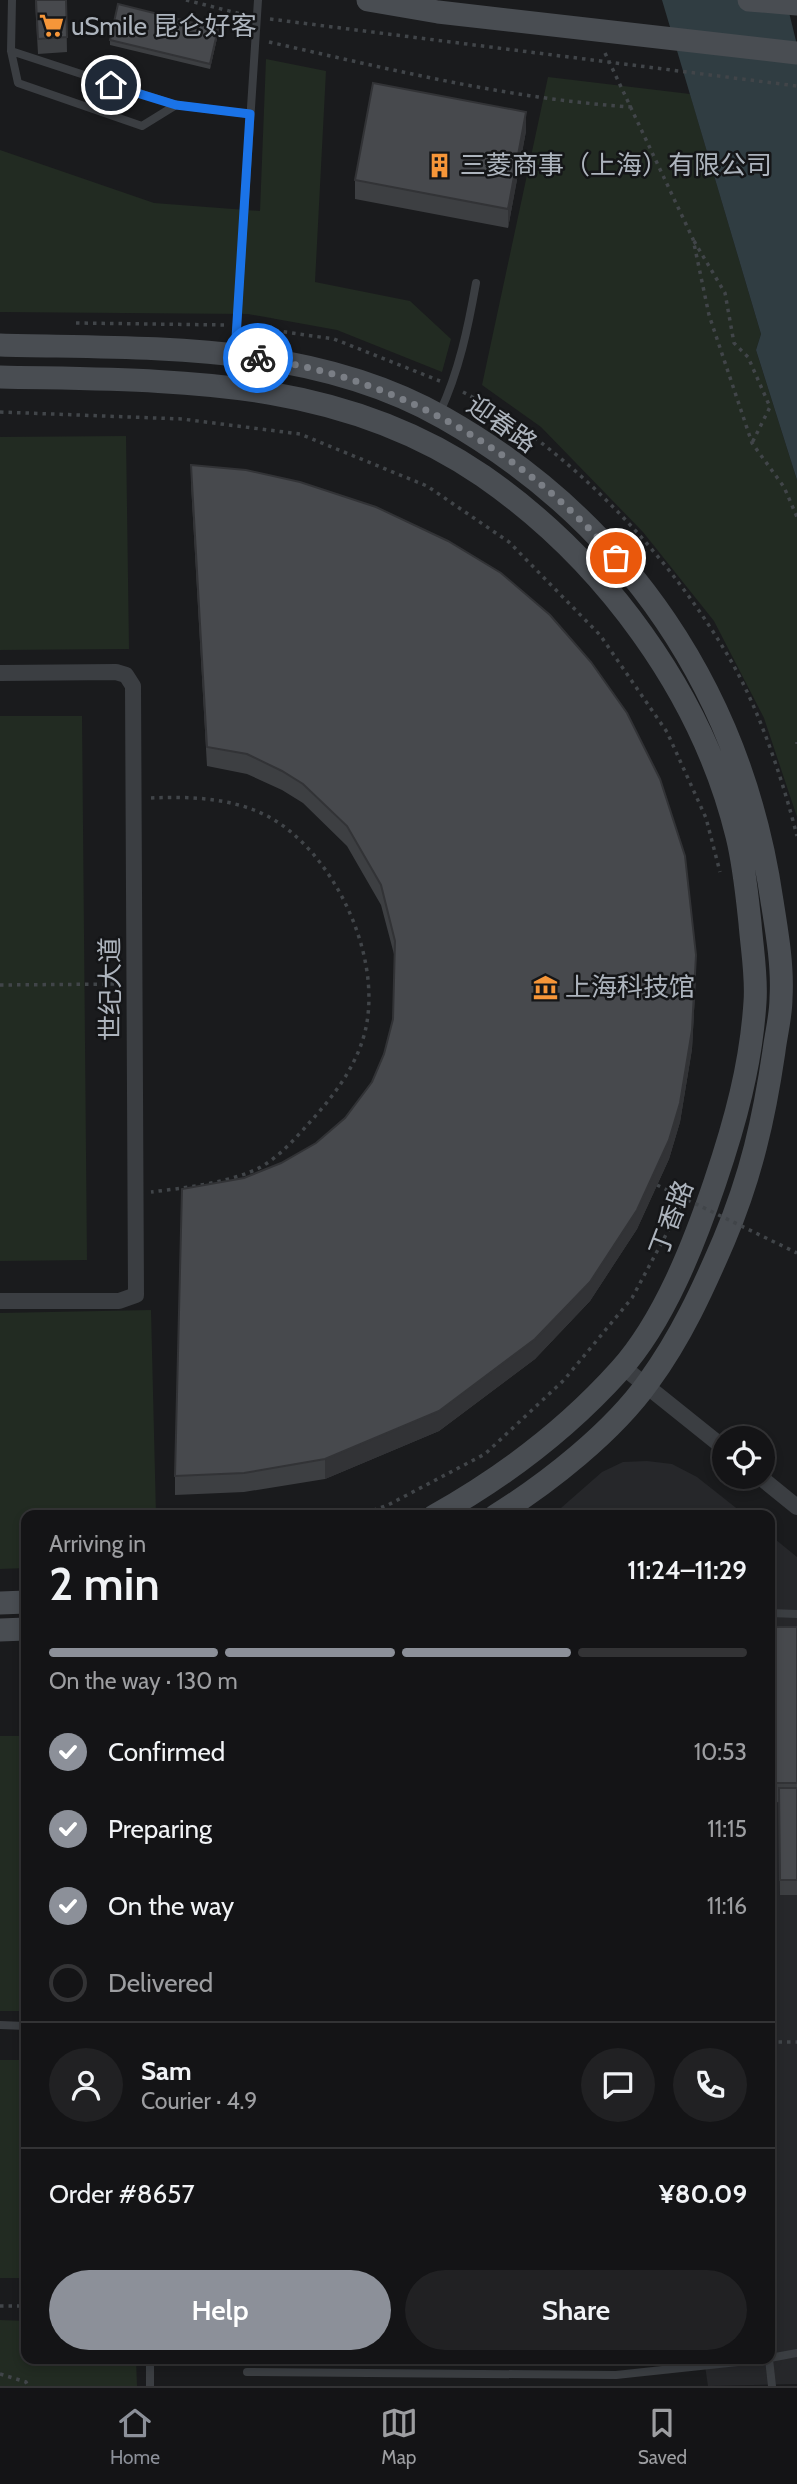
<!DOCTYPE html>
<html lang="en">
<head>
<meta charset="utf-8">
<style>
	body { margin:0; font-family:Cabin,"Noto Sans SC",sans-serif; background:#212123; color:#f1f3f6; height:100vh; display:flex; flex-direction:column; font-size:26px; white-space:nowrap }
	* { box-sizing:border-box; margin:0 }
	p { font-size:23px; color:#9d9ea1 }
	.icon { flex:none; width:38px; height:38px; fill:none; stroke:currentColor; stroke-width:2; stroke-linecap:round; stroke-linejoin:round }
	.map { position:relative; flex:1; overflow:hidden }
	.sheet { position:absolute; left:21px; top:1510px; width:754px; height:854px; display:flex; flex-direction:column; background:#141416; border-radius:14px; box-shadow:0 4px 10px #0003,0 0 0 2px #333335 }
	.sheet>* { flex:none }
	.fabs { position:absolute; left:712px; top:1426px; display:grid; gap:14px }
	.fabs a { display:grid; place-items:center; width:63px; height:63px; border-radius:50%; background:#141416; box-shadow:0 4px 10px #0003,0 0 0 2px #333335; font-size:35px }
	.pin { position:absolute; display:grid; place-items:center; width:60px; height:60px; color:#fff; margin:-30px; border:4px solid #fff; border-radius:50%; box-shadow:0 2px 7px #0007 }
	.courier { position:absolute; display:grid; place-items:center; width:70px; height:70px; margin:-35px; border:5px solid #1a73e8; border-radius:50%; background:#fff; color:#222; box-shadow:0 2px 9px #0007 }
	.summary em { font-style:normal; font-weight:600 }
	.summary div { display:flex; flex-direction:column-reverse }
	.summary { display:flex; align-items:center; justify-content:space-between; height:119px; padding:0 28px }
	h1 { font-size:46px; font-weight:600; line-height:52px }
	.bar { display:grid; grid-template-columns:repeat(4,1fr); gap:10px 7px; align-content:center; height:84px; padding:0 28px }
	.bar i { height:9px; border-radius:5px; background:#333335 }
	.bar .active { background:#8c9099 }
	.bar p { grid-column:span 4 }
	.line { display:flex; align-items:center; gap:18px; padding:0 28px; border-top:2px solid #333335 }
	.line div { flex:1 }
	.round { display:grid; place-items:center; flex:none; width:74px; height:74px; border-radius:37px; background:#212123 }
	ol { padding:0 28px; list-style:none }
	li { display:flex; align-items:center; gap:21px; height:77px }
	li p { margin-inline-start:auto }
	li .icon { padding:7px; border-radius:50%; background:#8c9099; color:#fff; stroke-width:4 }
	li:last-child { color:#9d9ea1 }
	li i { width:38px; height:38px; border:4px solid #333335; border-radius:50% }
	.cta { display:flex; gap:14px; margin-top:auto; padding:14px 28px }
	.cta a { flex:1; height:80px; border-radius:42px; background:#8c9099; color:#fff; font-size:28px; font-weight:600; line-height:80px; text-align:center }
	.cta a+a { background:#212123; color:#f1f3f6 }
	.menu { display:flex; justify-content:space-around; align-items:center; height:98px; border-top:2px solid #333335; background:#141416; font-size:19px; color:#9d9ea1 }
	.menu a { display:grid; justify-items:center; gap:4px }
	.menu .active { color:#8c9099 }
	.map>svg:first-child { display:block }
	.built { fill:#26272a }
	.green { fill:#222b22 }
	.water { fill:#303d42 }
	.lines { fill:none; stroke-linecap:round; stroke-linejoin:round }
	.path { stroke:#414549; stroke-width:3.5; stroke-dasharray:3.5 5; stroke-linecap:butt }
	.lane { stroke:#3b3e42; stroke-width:8 }
	.street { stroke:#3b3e42; stroke-width:16 }
	.secondary { stroke:#494d52; stroke-width:23 }
	.path-bridge { stroke:#414549; stroke-width:3.5; stroke-dasharray:3.5 5; stroke-linecap:butt }
	.wall { fill:#3d3f42 }
	.shaded-wall { fill:#323336 }
	.building { fill:#47494d; stroke:#323336; stroke-width:2 }
	.done { stroke:#7a7e85; stroke-width:7; stroke-dasharray:0 12.6 }
	.route { stroke:#1a73e8; stroke-width:9 }
	.labels { text-anchor:middle; dominant-baseline:central; stroke-width:5; stroke-linejoin:round; paint-order:stroke }
	.poi-label { font-size:26px; fill:#adb4bd; stroke:#151618; text-anchor:start }
	.street-label { font-size:26px; fill:#adb4bd; stroke:#151618 }
</style>
</head>
<body>
<div class="map">
<svg width="797" height="2386" viewBox="0 0 797 2386">
	<rect width="100%" height="100%" fill="#1a1b1d"/>
	<path class="built" d="M647,1461l25,3 25,13 48,38h-192l49,-43 21,-10z
		M770,1535l27,22v827l-89,2 -4,-27h66z"/>
	<path class="green" d="M266,59l60,12 -11,211 95,19 41,38 -9,33 -105,-42 -89,-16 -248,-2v-162l154,53 106,8z
		M548,77l142,17 71,240 -5,16 41,130v337l-33,-99 -50,-97 -71,-89 -102,-105 -59,-42z
		M126,436l3,213 -129,1v-213z
		M0,716h82l5,544 -87,1z
		M151,1310l5,205 -130,1v52l-26,1v-256z
		M0,1736h26v275h-26z
		M0,2060h26v218h-26z
		M0,2320l26,1v38h110l1,27h-137z"/>
	<path class="water" d="M662,0h124l11,45v435l-41,-130 5,-16z"/>
	<g class="lines">
		<path class="path" d="M186,0l59,15
			M270,19l527,67
			M269,42c120,27 240,57 363,65
			M605,53l88,186 16,76 43,128 32,44 13,30
			M694,241l31,52 9,50 14,14 22,50 -18,36
			M76,323l149,2
			M250,327l84,12 106,42
			M463,392c107,56 208,165 268,269 29,50 52,120 66,175
			M0,412l182,7 118,15 127,52 82,56 91,93 67,97 39,86 14,54
			M797,742v2
			M151,798c42,-2 91,0 128,25 62,42 108,146 83,219 -10,30 -31,57 -52,80 -17,19 -36,41 -60,50 -30,12 -67,16 -99,20
			M0,985l118,-1
			M357,1516l31,-11 97,-51 79,-74 68,-82 51,-95
			M770,2042h27
			M0,2306h26
			M0,2374l26,8 2,4"/>
		<path class="lane" d="M12,0l-1,51 7,32 124,43 34,-21
			M11,51l165,54 74,9
			M235,353l23,-353
			M440,412c19,-41 28,-84 36,-129
			M770,1613l27,1
			M0,2025l26,1
			M770,2358l27,-5
			M150,2359v27
			M769,2359l3,27
			M247,2372l369,3 149,-16"/>
		<path class="street" d="M0,673l116,-1 10,3 7,11 3,609 -17,6h-119
			M623,1367l101,81
			M760,1477l37,30"/>
		<path class="secondary" d="M368,0l70,12 359,41
			M749,0l48,4
			M0,345c149,4 309,-4 444,73 183,104 298,275 328,483 5,31 11,66 9,97 0,18 -5,36 -7,53 -10,68 -23,125 -50,189 -21,49 -43,97 -75,141 -36,51 -101,102 -154,135
			M0,377c171,4 336,-2 483,99 121,84 219,217 254,360 7,28 10,59 13,87 2,26 7,54 5,79 -4,63 -20,121 -40,180 -21,62 -51,139 -95,188 -52,58 -118,108 -186,146
			M0,1603l26,-1
			M0,1630l26,-1"/>
		<path class="path-bridge" d="M657,1185l140,68"/>
	</g>
	<path class="wall" d="M35,0h31l1,52 -29,2z
		M218,34l-8,35 -100,-24v-5z
		M526,131l-18,97 -153,-29v-19z
		M191,465l505,509 -4,75 -12,73 -11,37 -32,70 -47,72 -55,58 -96,72 -114,48 -81,13 -69,3v-19l69,-298 37,-15 35,-20 29,-25 27,-36 12,-28 9,-35 2,-61 -14,-53 -34,-59 -44,-43 -21,-13 -35,-16 -40,-8 -16,-282z
		M770,1627h27v268h-17l-1,-93 -9,1z"/>
	<path class="shaded-wall" d="M218,29v5l-8,35v-5z
		M526,112v19l-18,97v-19z
		M696,955v19l-4,75 -12,73 -11,37 -32,70 -47,72 -55,58 -96,72 -114,48v-20z"/>
	<path class="building" d="M36,0h30l1,37 -29,2z
		M118,4l100,25 -8,35 -100,-24z
		M373,83l153,29 -18,97 -153,-29z
		M191,465l55,5 54,12 76,25 72,34 53,32 49,42 41,47 36,51 33,66 25,77 11,99 -4,75 -12,73 -11,37 -32,70 -47,72 -55,57 -96,72 -114,48 -81,14 -69,3 7,-287 62,-11 37,-15 35,-20 29,-25 27,-36 12,-28 9,-35 2,-78 -14,-56 -34,-59 -44,-42 -21,-13 -35,-17 -40,-7z
		M770,1627h27v156h-27z
		M779,1788h18v92h-17z"/>
	<g class="lines">
		<path class="done" d="M258,358c140,20 266,93 358,200"/>
		<path class="route" d="M111,85l65,20 74,9 -15,240 23,4"/>
	</g>
	<defs>
		<symbol id="supermarket-bare" viewBox="-9 -9 18 18"><path d="M-6-5.5h2.5l.6 2H6L4.5 2H-2.5L-4.4-4H-6ZM-1.5 3.2a1.3 1.3 0 1 0 .1 0ZM3 3.2a1.3 1.3 0 1 0 .1 0Z" fill="#f69639" stroke="#151618" stroke-width="2.5" paint-order="stroke"/></symbol>
		<symbol id="building-bare" viewBox="-9 -9 18 18"><path d="M-4-6H4V6H1V3H-1V6H-4ZM-2.5-4.3h1.7v1.8h-1.7ZM.8-4.3h1.7v1.8H.8ZM-2.5-1h1.7V.8h-1.7ZM.8-1h1.7V.8H.8Z" fill="#f69639" stroke="#151618" stroke-width="2.5" paint-order="stroke"/></symbol>
		<symbol id="museum-bare" viewBox="-9 -9 18 18"><path d="M0-6L6-3V-2H-6V-3ZM-5-1h2V3h-2ZM-1-1h2V3h-2ZM3-1h2V3H3ZM-6 4H6V6H-6Z" fill="#f69639" stroke="#151618" stroke-width="2.5" paint-order="stroke"/></symbol>
	</defs>
	<g fill-rule="evenodd">
		<use href="#supermarket-bare" x="34" y="8" width="35" height="35"/>
		<use href="#building-bare" x="422" y="148" width="35" height="35"/>
		<use href="#museum-bare" x="528" y="970" width="35" height="35"/>
	</g>
	<g class="labels">
		<g class="poi-label">
			<text x="71" y="26">uSmile 昆仑好客</text>
			<text x="460" y="165">三菱商事（上海）有限公司</text>
			<text x="565" y="987">上海科技馆</text>
		</g>
		<g class="street-label">
			<text transform="translate(502 424) rotate(35)">迎春路</text>
			<text transform="translate(110 989) rotate(-90)">世纪大道</text>
			<text transform="translate(671 1218) rotate(-69)">丁香路</text>
		</g>
	</g>
</svg>
<div class="fabs">
<a><svg class="icon" aria-label="locate" viewBox="0 0 24 24"><circle cx="12" cy="12" r="6"/><path d="M12 2v4M12 18v4M2 12h4M18 12h4"/></svg></a>
</div>
<div class="pin" style="left:616px;top:558px;background:#ea580c"><svg class="icon" aria-label="bag" viewBox="0 0 24 24"><path d="M5 8h14l-1 12H6zM9 8a3 3 0 0 1 6 0"/></svg></div>
<div class="pin" style="left:111px;top:85px;background:#1f2937"><svg class="icon" aria-label="home" viewBox="0 0 24 24"><path d="M3 11l9-7 9 7M6 9v11h12V9"/></svg></div>
<div class="courier" style="left:258px;top:358px"><svg class="icon" aria-label="bike" viewBox="0 0 24 24"><circle cx="6" cy="16" r="4"/><circle cx="18" cy="16" r="4"/><path d="M6 16l4-8h5l3 8M10 8l3 8H6M13 5h3"/></svg></div>
<section class="sheet">
<div class="summary"><div><h1>2 min</h1><p>Arriving in</p></div><em>11:24–11:29</em></div>
<div class="bar"><i class="active"></i><i class="active"></i><i class="active"></i><i></i><p>On the way · 130 m</p></div>
<ol>
<li><svg class="icon" aria-label="check" viewBox="0 0 24 24"><path d="M5 12l5 5 9-10"/></svg>Confirmed<p>10:53</p></li>
<li><svg class="icon" aria-label="check" viewBox="0 0 24 24"><path d="M5 12l5 5 9-10"/></svg>Preparing<p>11:15</p></li>
<li><svg class="icon" aria-label="check" viewBox="0 0 24 24"><path d="M5 12l5 5 9-10"/></svg>On the way<p>11:16</p></li>
<li><i></i>Delivered</li>
</ol>
<div class="line" style="height:126px"><a class="round"><svg class="icon" aria-label="person" viewBox="0 0 24 24"><circle cx="12" cy="8" r="4"/><path d="M4 21q1-7 8-7t8 7"/></svg></a><div><b>Sam</b><p>Courier · 4.9</p></div><a class="round"><svg class="icon" aria-label="chat" viewBox="0 0 24 24"><path d="M4 5h16v11H9l-5 4z"/></svg></a><a class="round"><svg class="icon" aria-label="phone" viewBox="0 0 24 24"><path d="M5 4h4l2 5-3 2q2 4 5 5l2-3 5 2v4C11 20 4 13 5 4z"/></svg></a></div>
<div class="line" style="height:91px"><div>Order #8657</div><b>¥80.09</b></div>
<div class="cta"><a>Help</a><a>Share</a></div>
</section>
</div>
<nav class="menu">
<a class="active"><svg class="icon" aria-label="home" viewBox="0 0 24 24"><path d="M3 11l9-7 9 7M6 9v11h12V9"/></svg>Home</a>
<a><svg class="icon" aria-label="map" viewBox="0 0 24 24"><path d="M3 6l6-2 6 2 6-2v14l-6 2-6-2-6 2zM9 4v14M15 6v14"/></svg>Map</a>
<a><svg class="icon" aria-label="saved" viewBox="0 0 24 24"><path d="M7 4h10v16l-5-4-5 4z"/></svg>Saved</a>
</nav>
</body>
</html>
